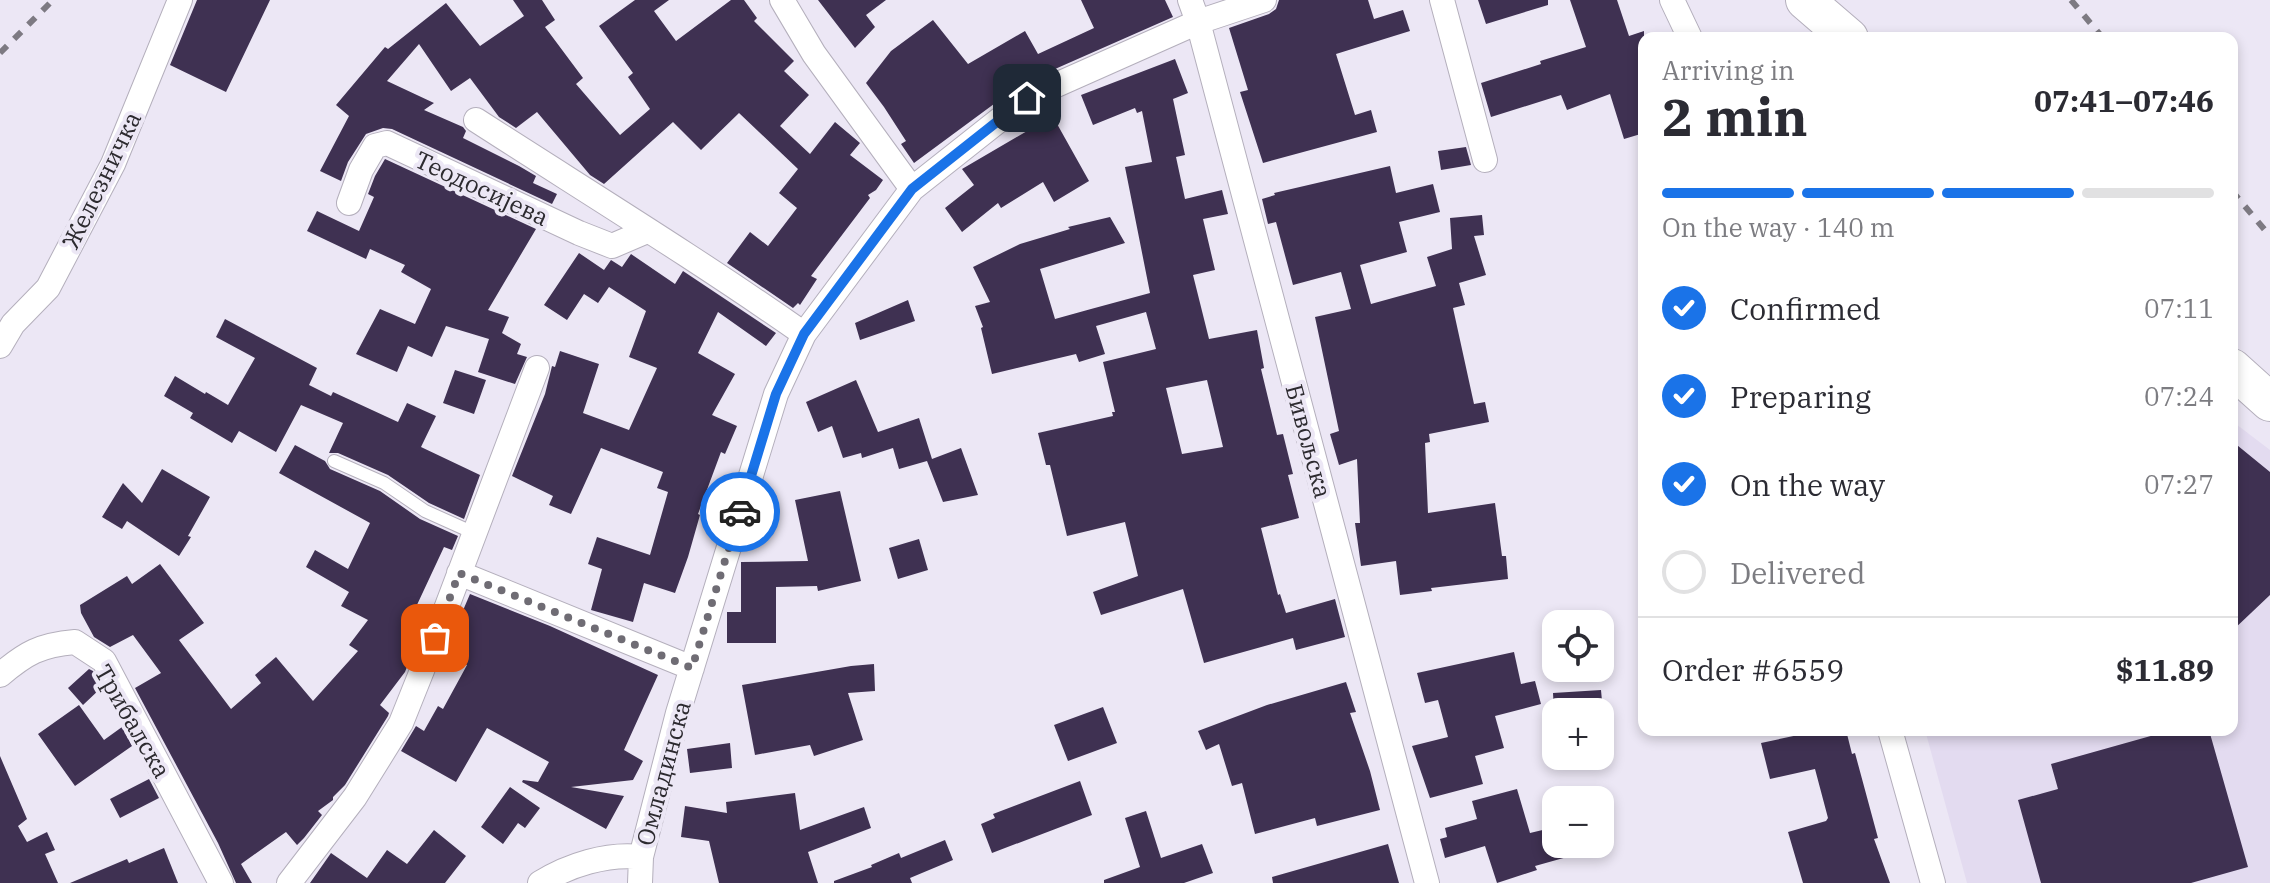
<!DOCTYPE html>
<html lang="en">
<head>
<meta charset="utf-8">
<style>
	body { margin:0; font-family:"IBM Plex Serif",serif; background:#f7f7f7; color:#2b2b33; height:100vh; display:flex; flex-direction:column; font-size:30px; white-space:nowrap }
	* { box-sizing:border-box; margin:0 }
	p { font-size:26px; color:#7c7c81 }
	.icon { flex:none; width:44px; height:44px; fill:none; stroke:currentColor; stroke-width:2; stroke-linecap:round; stroke-linejoin:round }
	.map { position:relative; flex:1; overflow:hidden }
	.drawer { position:absolute; left:1638px; top:32px; width:600px; height:704px; display:flex; flex-direction:column; background:#fff; border-radius:16px; box-shadow:0 4px 12px #0003 }
	.drawer>* { flex:none }
	.tools { position:absolute; left:1542px; top:610px; display:grid; gap:16px }
	.tools a { display:grid; place-items:center; width:72px; height:72px; border-radius:16px; background:#fff; box-shadow:0 4px 12px #0003; font-size:40px }
	.pin { position:absolute; display:grid; place-items:center; width:68px; height:68px; color:#fff; margin:-34px; border-radius:16px; box-shadow:0 4px 12px #0006 }
	.courier { position:absolute; display:grid; place-items:center; width:80px; height:80px; margin:-40px; border:6px solid #1a73e8; border-radius:50%; background:#fff; color:#222; box-shadow:0 2px 10px #0007 }
	.summary em { font-style:normal; font-weight:800 }
	.summary div { display:flex; flex-direction:column-reverse }
	.summary { display:flex; align-items:center; justify-content:space-between; height:136px; padding:0 24px }
	h1 { font-size:52px; font-weight:800; line-height:60px }
	.bar { display:grid; grid-template-columns:repeat(4,1fr); gap:12px 8px; align-content:center; height:96px; padding:0 24px }
	.bar i { height:10px; border-radius:6px; background:#e1e1e2 }
	.bar .current { background:#1a73e8 }
	.bar p { grid-column:span 4 }
	.line { display:flex; align-items:center; gap:20px; padding:0 24px; border-top:2px solid #e1e1e2 }
	.line div { flex:1 }
	ol { padding:0 24px; list-style:none }
	li { display:flex; align-items:center; gap:24px; height:88px }
	li p { margin-inline-start:auto }
	li .icon { padding:8px; border-radius:50%; background:#1a73e8; color:#fff; stroke-width:4 }
	li:last-child { color:#7c7c81 }
	li i { width:44px; height:44px; border:4px solid #e1e1e2; border-radius:50% }
	.map>svg:first-child { display:block }
	.built { fill:#e3dbf0 }
	.building { fill:#3f3152; fill-rule:evenodd }
	.lines { fill:none; stroke-linecap:round; stroke-linejoin:round }
	.service-casing { stroke:#b4afbc; stroke-width:14 }
	.minor-casing { stroke:#b4afbc; stroke-width:26 }
	.primary-casing { stroke:#b4afbc; stroke-width:40 }
	.service { stroke:#fff; stroke-width:12 }
	.minor { stroke:#fff; stroke-width:24 }
	.primary { stroke:#fff; stroke-width:38 }
	.rail { stroke:#7d7a82; stroke-width:6; stroke-dasharray:10 10; stroke-linecap:butt }
	.done { stroke:#6f6c74; stroke-width:8; stroke-dasharray:0 14.4 }
	.route { stroke:#1a73e8; stroke-width:10 }
	.labels { text-anchor:middle; dominant-baseline:central; stroke-width:8; stroke-linejoin:round; paint-order:stroke }
	.street-label { font-size:24px; fill:#2c2a2f; stroke:#ece7f5 }
</style>
</head>
<body>
<div class="map">
<svg width="2270" height="883" viewBox="0 0 2270 883">
	<rect width="100%" height="100%" fill="#ece7f5"/>
	<path class="built" d="M2232,421l38,29v433h-303l-42,-153h307z"/>
	<path class="building" d="M197,0h73l-44,92 -56,-27z
		M513,0h29l13,20 -10,7 38,51 -7,6 44,51 30,-26 -22,-32 5,-4 -34,-47 36,-26h34l-15,11 22,30 55,-41h13l13,18 -3,3 40,40 -10,10 25,24 -29,31 30,28 25,-32 25,21 -10,12 33,25 -7,10 -8,5 2,3 -59,78 6,3 -17,26 -2,-2 -5,5 -66,-45 23,-31 18,14 29,-38 -18,-15 19,-24 -59,-56 -38,37 -28,-28 -69,62 -14,-9 -53,-63 -21,16 -17,-11 -29,-39 -19,13 -32,-47 -32,37 47,22 -10,7 39,17 3,4 -3,7 56,28 17,10 -3,7 24,11 -5,10 -160,-75 -9,-1 -17,6 -18,28 -7,19 -21,-10 29,-55 -13,-11 49,-58 3,2 58,-46 34,43 44,-30z
		M818,0h68l-20,15 9,12 -20,21z
		M1081,0h84l8,17 -152,67 -107,79 -13,-19 5,-3 -22,-34 -18,-24 25,-32 42,-31 35,44 57,-33 13,23 56,-26z
		M1279,0h89l6,19 29,-9 7,21 -74,23 19,61 16,-5 6,22 -114,31 -23,-71 8,-2 -19,-62 40,-14 7,-5z
		M1478,0h70v5l-62,19z
		M1570,0h47l12,36 15,-5v102l-20,6 -14,-45 -43,16 -6,-15 -70,22 -10,-34 60,-19 -1,-3 46,-14z
		M1175,59l13,34 -15,6 12,56 -9,2 9,42 37,-9 6,24 -25,5 12,51 -22,5 16,64 48,-9 7,38 -3,1 16,66 6,-1 10,40 -5,1 11,43 -38,10 17,67 2,-1 6,19 49,-14 10,38 -49,13 -3,-12 -89,25 -21,-74 -82,26 -8,-23 45,-16 -13,-54 -58,14 -17,-71h-4l-8,-32 75,-17 -1,-4h3l-12,-50 53,-13 -10,-37 -50,14 9,28 -26,8 -3,-8 -84,20 -11,-46 2,-1 -8,-21 15,-4 -17,-35 47,-23 50,-15 -2,-2 42,-10 15,26 -85,26 15,50 36,-10 3,7 -3,-7 59,-16 -25,-126 27,-5 -10,-51 -5,2 -2,-5 -42,17 -12,-30zM1207,380l16,67 -41,7 -16,-66z
		M1047,106l42,75 -35,21 -11,-20 -42,26 -3,-5 -36,29 -17,-24 29,-23 -12,-16 72,-42 -6,-10z
		M1466,147l5,18 -30,5 -3,-19z
		M385,159l151,70 -48,81 21,7 -7,16 19,11 -4,10 10,3 -12,27 -37,-12 11,-33 -43,-13 -14,31 -24,-11 -11,26 -41,-18 24,-45 35,15 16,-35 -30,-17 4,-7 -35,-16 -4,10 -59,-28 10,-20 42,20 15,-34 -6,-3 7,-18z
		M1390,166l6,27 37,-9 7,28 -41,10 8,30 -47,13 11,39 65,-18 -9,-29 25,-8 -2,-31 32,-3 2,20 -10,1 12,39 -27,8 6,22 -12,3 21,96 11,-2 4,20 -60,12 1,8 -5,1 3,70 67,-10 7,53h4l2,23 -77,9 1,3 -32,4 -4,-34 -35,5 -6,-43h5l-3,-64 -18,6 -9,-31 9,-3 -24,-114 36,-8 -10,-37 -48,13 -17,-63 -8,2 -6,-25 13,-4 -1,-2z
		M579,253l25,17 7,-10 11,7 9,-13 44,30 8,-13 93,62 -10,13 -48,-34 -20,41 37,21 -23,41 25,11 -12,28 -4,-2 -23,62 2,1 -12,42 -13,36 -31,-10 -11,39 -42,-12 11,-41 -14,-5 9,-27 53,18 18,-63 -11,-4 6,-16 -62,-24 -30,66 -22,-9 4,-9 -41,-20 33,-82 7,-28 3,1 5,-16 39,13 -16,49 46,17 28,-62 -28,-11 17,-46 -37,-24 -11,16 -14,-9 -17,26 -23,-15z
		M908,300l7,21 -55,19 -5,-17z
		M225,319l92,49 -8,17 22,11 2,-4 65,30 9,-19 29,13 -15,31 59,28 -16,44 -35,-16 -41,-28 -50,-22h-9l14,-30 -42,-18 -25,47 -37,-21 -7,12 -42,-25 3,-5 -29,-17 11,-20 30,18 1,-2 22,13 27,-47 -39,-21z
		M455,370l31,10 -12,34 -31,-11z
		M856,380l22,52 41,-14 13,41 29,-11 17,47 -35,7 -16,-41 -28,8 -6,-21 -31,10 -1,-5 -18,5 -11,-32 -14,6 -12,-30z
		M2232,441l38,31v123l-38,36z
		M295,445l30,16 5,8 50,22 40,28 38,17 -6,14 -8,-3 -28,60 12,6 -23,59 -25,33 9,8 -1,3 -43,69 -12,12v3l-15,11 4,4 -18,23 -7,7 -11,-13 -45,32 11,19h-16l-18,-40 -83,-155 26,-15 -28,-38 -23,12 -16,-10 -13,-24 -1,-8 47,-29 5,8 28,-20 44,59 -25,17 52,69 30,-26 -6,-8 21,-18 37,44 45,-50 -9,-6 19,-25 -27,-14 8,-14 -43,-25 9,-17 33,19 22,-46 -91,-50z
		M162,469l48,28 -22,39 3,1 -12,19 -52,-35 -5,8 -20,-12 21,-34 19,20z
		M840,491l21,90 -43,10 -1,-5 -41,1v56h-49v-31h14v-50l67,-1 -13,-61z
		M919,539l9,31 -30,9 -9,-31z
		M470,594l80,32 108,49 -34,75 19,11 -10,19 -62,7 53,9 -18,33 -84,-47 1,-2 15,2 11,-20 -62,-34 -31,54 -55,-31 15,-25 8,5 14,-25 5,3 24,-44 -23,-10z
		M1514,652l7,32 14,-3 6,23 -46,12 9,32 -29,8 8,28 -53,14 -18,-52 36,-9 -10,-37 -13,3 -8,-30z
		M874,664l1,27 -27,2 15,47 -49,16 -4,-11 -55,10 -13,-70 109,-19z
		M89,669l4,2 8,17 -18,17 -15,-17z
		M1346,682l10,30 -6,1 20,58 10,39 -63,16 -2,-8 -60,16 -13,-51 -10,3 -13,-42 -13,6 -8,-19 69,-26z
		M1601,690l2,22h-49l-1,-19z
		M79,705l25,35 18,-13 10,19 -57,40 -37,-52z
		M1103,707l14,36 -49,18 -14,-36z
		M1802,730h44l6,24 3,-1 23,85 -4,1 16,44h-87l-15,-51 38,-11 2,-3 -13,-49 -45,10 -9,-36 42,-9z
		M2172,730h37l39,137 -57,16h-150l-23,-83 40,-11 -7,-25z
		M730,743l2,25 -42,5 -3,-24z
		M0,756l27,63 -9,7 9,16 20,-10 8,18 -10,4 13,29h-58z
		M149,779l10,19 -39,20 -10,-19z
		M1080,781l12,34 -100,38 -11,-29 14,-6 -2,-4z
		M510,787l30,21 -15,20 -7,-5 -15,21 -22,-17z
		M1517,789l13,44 21,-5 4,16h37v6l-57,16 2,4 -40,13 -12,-37 -40,12 -5,-19 7,-2 -2,-9 32,-9 -5,-18z
		M795,793l5,37 64,-23 7,21 -63,24 10,31h-99l-10,-42 -28,-4 4,-31 42,7 -1,-11z
		M1146,811l15,47 41,-14 11,29 -29,10h-80v-3l36,-13 -15,-49z
		M434,830l32,26 -21,27h-135l21,-30 36,25 20,-28 20,14z
		M945,840l8,20 -43,18 2,5h-78v-2l38,-14 -1,-2 28,-12 2,5z
		M1388,844l11,39h-126l-1,-6z
		M164,848l14,35h-108l57,-24 2,4z"/>
	<g class="lines">
		<defs>
			<path id="service" d="M334,461l50,22 41,28 49,22"/>
			<path id="minor" d="M782,0l32,54 98,135
				M1190,0l8,22 229,861
				M1442,0l43,160
				M1672,0l18,38
				M476,120c110,71 221,139 328,214
				M349,203l12,-33 14,-24 12,-3 192,90 33,13 35,-15
				M0,346l13,-22 35,-36 65,-124 67,-164
				M459,573l233,95
				M0,675c26,-22 40,-30 75,-33l29,19 117,222
				M1890,730l43,153
				M289,883l66,-86 46,-74 34,-85 102,-270
				M540,883c29,-18 67,-30 101,-26
				M640,883l1,-26 37,-144 98,-319 28,-60 108,-145 115,-91 171,-76 66,-22"/>
			<path id="primary" d="M1805,0l44,38
				M2232,368l38,34"/>
		</defs>
		<use href="#service" class="service-casing"/>
		<use href="#minor" class="minor-casing"/>
		<use href="#primary" class="primary-casing"/>
		<use href="#service" class="service"/>
		<use href="#minor" class="minor"/>
		<use href="#primary" class="primary"/>
		<path class="rail" d="M2071,0l32,38
			M0,53l53,-53
			M2232,191l38,45"/>
	</g>
	<g class="lines">
		<path class="done" d="M435,638l24,-65 233,95 48,-156"/>
		<path class="route" d="M740,512l36,-118 28,-60 108,-145 115,-91"/>
	</g>
	<g class="labels">
		<g class="street-label">
			<text transform="translate(101 180) rotate(-64)">Железничка</text>
			<text transform="translate(482 188) rotate(25)">Теодосијева</text>
			<text transform="translate(1309 441) rotate(75)">Бивољска</text>
			<text transform="translate(133 721) rotate(60)">Трибалска</text>
			<text transform="translate(663 773) rotate(-75)">Омладинска</text>
		</g>
	</g>
</svg>
<div class="tools">
<a><svg class="icon" aria-label="locate" viewBox="0 0 24 24"><circle cx="12" cy="12" r="6"/><path d="M12 2v4M12 18v4M2 12h4M18 12h4"/></svg></a>
<a>+</a>
<a>−</a>
</div>
<div class="pin" style="left:435px;top:638px;background:#ea580c"><svg class="icon" aria-label="bag" viewBox="0 0 24 24"><path d="M5 8h14l-1 12H6zM9 8a3 3 0 0 1 6 0"/></svg></div>
<div class="pin" style="left:1027px;top:98px;background:#1f2937"><svg class="icon" aria-label="home" viewBox="0 0 24 24"><path d="M3 11l9-7 9 7M6 9v11h12V9"/></svg></div>
<div class="courier" style="left:740px;top:512px"><svg class="icon" aria-label="car" viewBox="0 0 24 24"><path d="M5 17H2v-5l4-1 3-4h7l3 4 3 1v5h-3M9 17h6M6 11h13"/><circle cx="7" cy="17" r="2"/><circle cx="17" cy="17" r="2"/></svg></div>
<section class="drawer">
<div class="summary"><div><h1>2 min</h1><p>Arriving in</p></div><em>07:41–07:46</em></div>
<div class="bar"><i class="current"></i><i class="current"></i><i class="current"></i><i></i><p>On the way · 140 m</p></div>
<ol>
<li><svg class="icon" aria-label="check" viewBox="0 0 24 24"><path d="M5 12l5 5 9-10"/></svg>Confirmed<p>07:11</p></li>
<li><svg class="icon" aria-label="check" viewBox="0 0 24 24"><path d="M5 12l5 5 9-10"/></svg>Preparing<p>07:24</p></li>
<li><svg class="icon" aria-label="check" viewBox="0 0 24 24"><path d="M5 12l5 5 9-10"/></svg>On the way<p>07:27</p></li>
<li><i></i>Delivered</li>
</ol>
<div class="line" style="height:104px"><div>Order #6559</div><b>$11.89</b></div>
</section>
</div>
</body>
</html>
